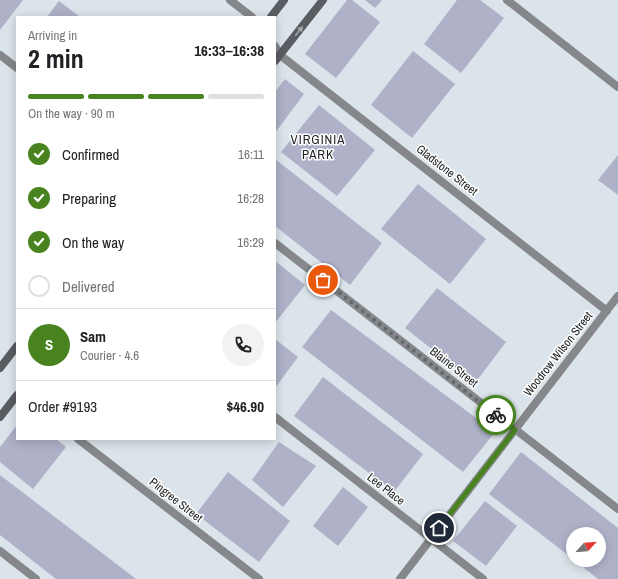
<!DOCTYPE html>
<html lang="en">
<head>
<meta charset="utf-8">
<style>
	body { margin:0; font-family:"Archivo Narrow",sans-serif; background:#f2f2f2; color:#202124; height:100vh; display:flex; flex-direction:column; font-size:15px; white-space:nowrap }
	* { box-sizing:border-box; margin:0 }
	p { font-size:13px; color:#757577 }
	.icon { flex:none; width:22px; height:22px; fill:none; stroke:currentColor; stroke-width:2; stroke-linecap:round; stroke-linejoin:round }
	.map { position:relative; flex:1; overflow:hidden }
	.panel { position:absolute; left:16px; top:16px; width:260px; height:424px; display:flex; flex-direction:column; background:#fff; border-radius:0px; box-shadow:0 2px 10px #0003 }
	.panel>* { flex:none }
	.needle { width:26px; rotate:64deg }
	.tools { position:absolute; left:566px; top:527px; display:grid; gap:8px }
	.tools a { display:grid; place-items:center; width:40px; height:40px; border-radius:50%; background:#fff; box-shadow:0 2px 10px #0003; font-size:20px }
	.pin { position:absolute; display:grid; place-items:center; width:34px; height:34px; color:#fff; margin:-17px; border:2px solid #fff; border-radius:50%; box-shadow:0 1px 4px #0007 }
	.courier { position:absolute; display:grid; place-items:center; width:40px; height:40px; margin:-20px; border:3px solid #488320; border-radius:50%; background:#fff; color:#222; box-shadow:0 1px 5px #0007 }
	.summary em { font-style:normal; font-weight:700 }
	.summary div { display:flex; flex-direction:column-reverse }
	.summary { display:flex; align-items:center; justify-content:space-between; height:68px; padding:0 12px }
	h1 { font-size:26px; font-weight:700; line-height:30px }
	.bar { display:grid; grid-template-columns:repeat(4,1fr); gap:6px 4px; align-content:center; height:48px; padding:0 12px }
	.bar i { height:5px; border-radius:3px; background:#e0e0e0 }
	.bar .selected { background:#488320 }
	.bar p { grid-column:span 4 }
	.line { display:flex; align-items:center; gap:10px; padding:0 12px; border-top:1px solid #e0e0e0 }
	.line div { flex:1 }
	.round { display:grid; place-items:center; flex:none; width:42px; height:42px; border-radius:21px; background:#f2f2f2 }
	ol { padding:0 12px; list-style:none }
	li { display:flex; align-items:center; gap:12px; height:44px }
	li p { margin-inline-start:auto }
	li .icon { padding:4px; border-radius:50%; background:#488320; color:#fff; stroke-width:4 }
	li:last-child { color:#757577 }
	li i { width:22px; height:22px; border:2px solid #e0e0e0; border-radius:50% }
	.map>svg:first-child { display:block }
	.green { fill:#afb1c9 }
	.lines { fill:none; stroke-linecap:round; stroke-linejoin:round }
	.street { stroke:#85878a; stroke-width:8 }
	.secondary { stroke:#595c61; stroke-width:8 }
	.oneway { fill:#a4a5a8 }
	.done { stroke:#61676a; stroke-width:4; stroke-dasharray:0 7.2 }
	.route { stroke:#488320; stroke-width:5 }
	.labels { text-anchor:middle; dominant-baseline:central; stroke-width:3; stroke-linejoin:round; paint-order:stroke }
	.street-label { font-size:12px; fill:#202325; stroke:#fff }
	.neighbourhood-label { font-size:13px; letter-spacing:1px; fill:#202325; stroke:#fff }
</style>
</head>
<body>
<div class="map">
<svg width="618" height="579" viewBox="0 0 618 579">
	<rect width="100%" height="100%" fill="#dbe4ea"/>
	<path class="green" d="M0,0h23l-23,30z
		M347,0h5l28,22 -44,56 -31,-24z
		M365,0h17l-7,8z
		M457,0h23l24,18 -43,55 -37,-29z
		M59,1l21,16h-33z
		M413,51l42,33 -43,54 -41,-33z
		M285,79l19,15 -29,39v-41z
		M319,105l56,45 -38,46 -56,-44z
		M618,155v40l-20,-15z
		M275,159l107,84 -32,42 -75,-59z
		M418,184l68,55 -36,45 -69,-55z
		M275,261l30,24 -30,38z
		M437,288l69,54 -31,41 -70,-55z
		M331,310l164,122 -32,40 -161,-125z
		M275,339l23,18 -23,31z
		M323,377l100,77 -29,38 -100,-76z
		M17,425v14h39l10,8 -33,42 -33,-27v-15z
		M279,442l37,24 -33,41 -31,-27z
		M521,452l97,76v51h-20l-24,-19h25v-26h-26v25l-84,-65z
		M228,472l62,49 -31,41 -63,-48z
		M0,475l136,104h-80l-56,-44z
		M343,487l25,20 -30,39 -25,-20z
		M485,501l32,25 -31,40 -33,-25z"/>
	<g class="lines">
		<path class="street" d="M230,0l22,17
			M507,0l111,87
			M275,46l5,9 327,256
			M0,55l17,13
			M275,243l343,266
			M275,417l208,162
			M78,439l181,140
			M0,551l36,28
			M400,579l218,-283"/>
		<path class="secondary" d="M271,17l13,-17
			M275,61l48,-61
			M0,368l17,-22
			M0,417l17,-22"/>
	</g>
	<defs><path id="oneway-solid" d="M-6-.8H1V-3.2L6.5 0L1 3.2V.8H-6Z"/></defs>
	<use class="oneway" href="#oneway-solid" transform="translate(299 31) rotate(-52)"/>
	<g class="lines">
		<path class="done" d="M323,280l173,135"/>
		<path class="route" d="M439,528l76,-98 -19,-15"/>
	</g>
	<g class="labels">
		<g class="street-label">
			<text transform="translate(447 170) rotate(38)">Gladstone Street</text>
			<text transform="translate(558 354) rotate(-52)">Woodrow Wilson Street</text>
			<text transform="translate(454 367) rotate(38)">Blaine Street</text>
			<text transform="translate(386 489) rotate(38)">Lee Place</text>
			<text transform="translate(176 500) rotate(38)">Pingree Street</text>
		</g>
		<g class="neighbourhood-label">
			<text x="318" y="139">VIRGINIA<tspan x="318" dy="15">PARK</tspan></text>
		</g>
	</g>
</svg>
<div class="tools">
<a><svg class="needle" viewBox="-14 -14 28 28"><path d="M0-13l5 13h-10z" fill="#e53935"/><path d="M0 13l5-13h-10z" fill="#757577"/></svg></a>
</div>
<div class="pin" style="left:323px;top:280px;background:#ea580c"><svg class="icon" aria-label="bag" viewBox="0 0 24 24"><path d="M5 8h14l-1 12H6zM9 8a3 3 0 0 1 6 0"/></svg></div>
<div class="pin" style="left:439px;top:528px;background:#1f2937"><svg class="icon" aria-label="home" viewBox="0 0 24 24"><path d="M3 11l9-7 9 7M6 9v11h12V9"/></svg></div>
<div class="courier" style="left:496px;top:415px"><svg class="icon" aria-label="bike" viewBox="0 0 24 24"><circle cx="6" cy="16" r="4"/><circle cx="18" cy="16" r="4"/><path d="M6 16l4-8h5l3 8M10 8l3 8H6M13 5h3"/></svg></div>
<section class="panel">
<div class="summary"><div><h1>2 min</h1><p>Arriving in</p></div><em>16:33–16:38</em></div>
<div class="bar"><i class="selected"></i><i class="selected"></i><i class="selected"></i><i></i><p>On the way · 90 m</p></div>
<ol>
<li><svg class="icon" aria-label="check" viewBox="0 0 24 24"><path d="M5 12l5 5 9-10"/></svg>Confirmed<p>16:11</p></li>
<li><svg class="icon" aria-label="check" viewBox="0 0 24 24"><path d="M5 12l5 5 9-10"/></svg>Preparing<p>16:28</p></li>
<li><svg class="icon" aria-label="check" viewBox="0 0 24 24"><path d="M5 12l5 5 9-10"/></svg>On the way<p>16:29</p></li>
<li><i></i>Delivered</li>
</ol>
<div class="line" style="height:72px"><b class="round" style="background:#488320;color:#fff">S</b><div><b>Sam</b><p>Courier · 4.6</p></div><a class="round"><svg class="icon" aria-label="phone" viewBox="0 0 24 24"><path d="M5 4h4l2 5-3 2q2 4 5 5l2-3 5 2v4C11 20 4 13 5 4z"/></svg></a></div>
<div class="line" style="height:52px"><div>Order #9193</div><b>$46.90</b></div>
</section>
</div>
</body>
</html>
